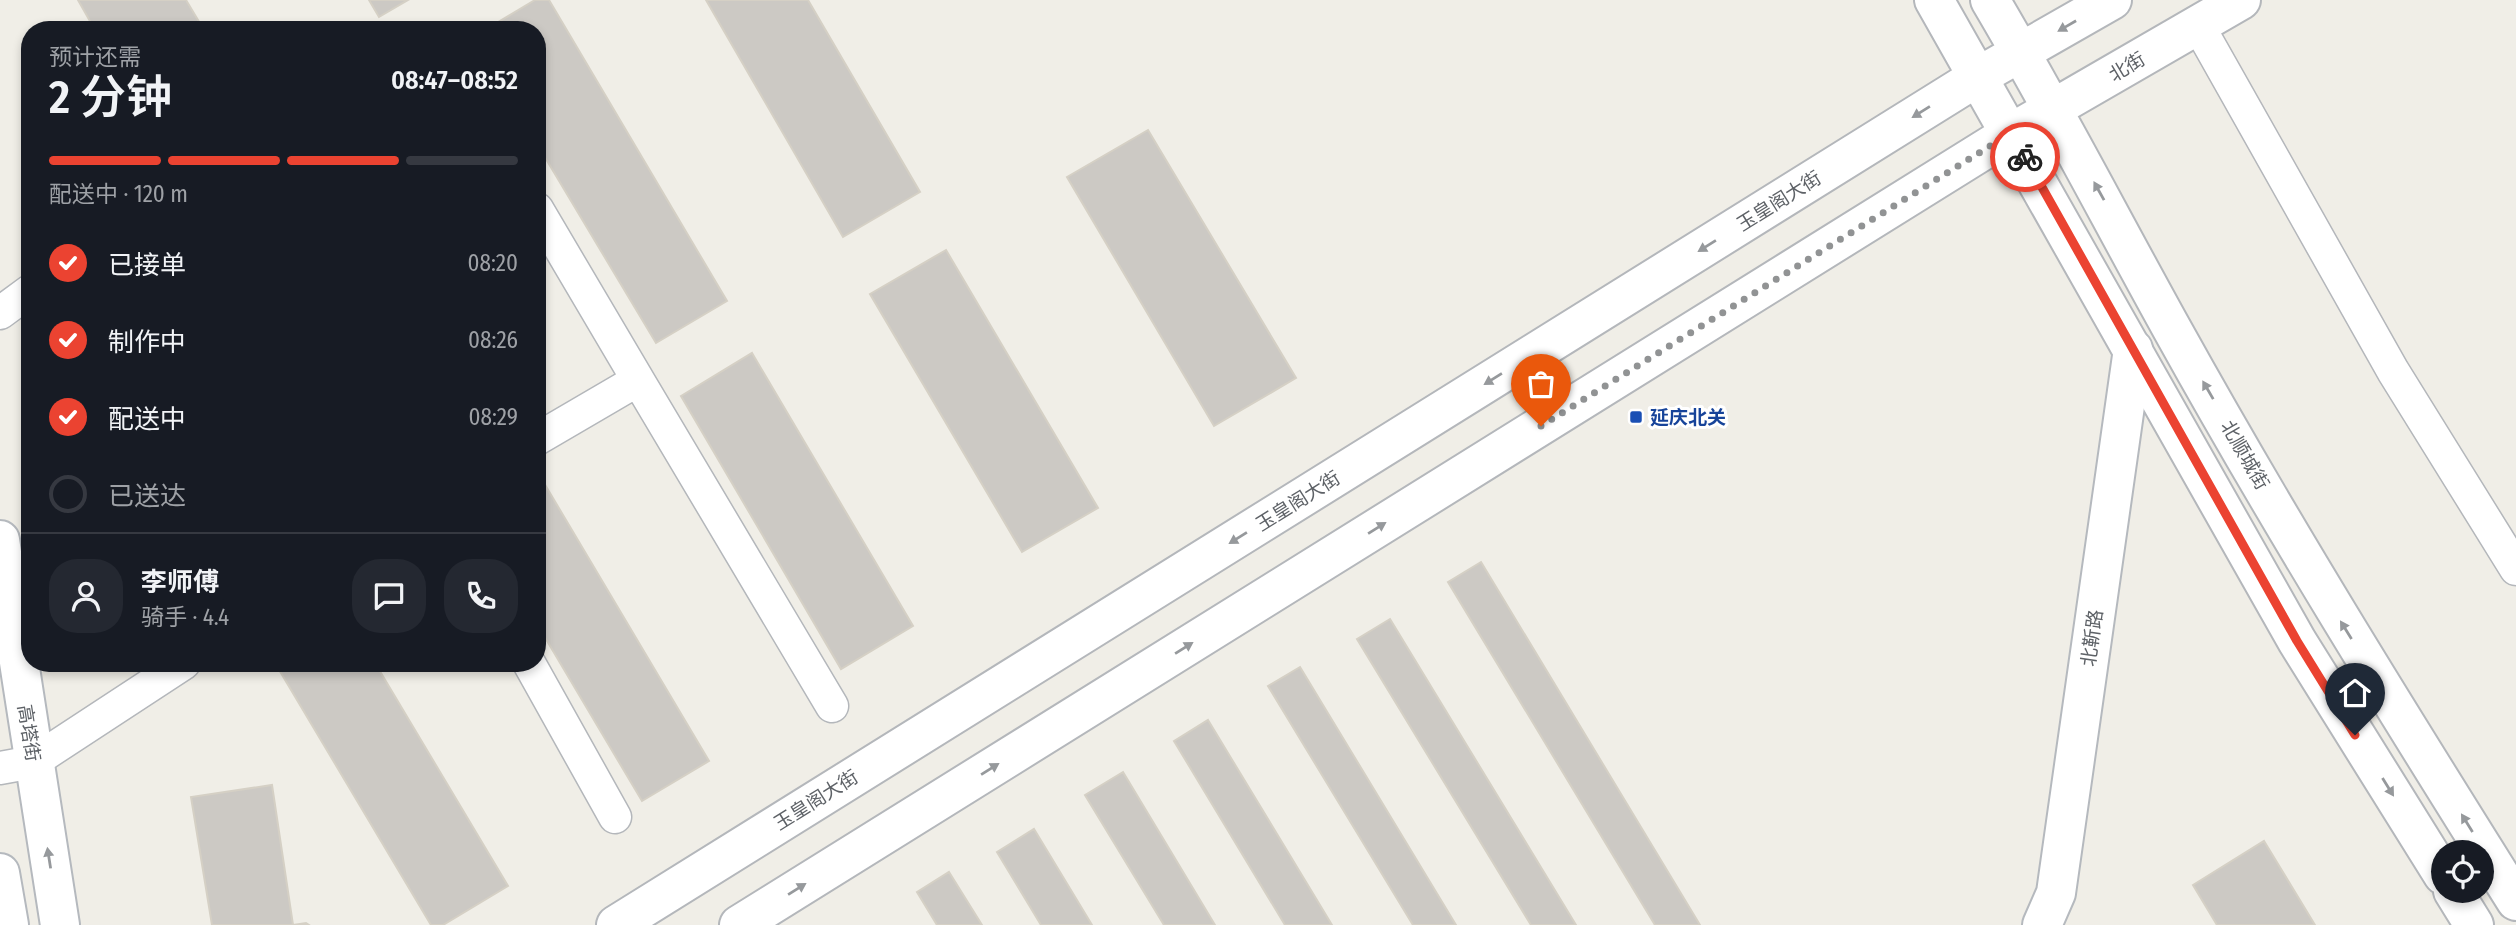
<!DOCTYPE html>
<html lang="zh">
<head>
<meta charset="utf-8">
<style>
	body { margin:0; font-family:"Fira Sans Condensed","Noto Sans SC",sans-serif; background:#242831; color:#f1f3f6; height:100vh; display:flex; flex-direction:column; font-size:26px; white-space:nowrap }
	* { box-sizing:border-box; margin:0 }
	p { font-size:23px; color:#9ea1a6 }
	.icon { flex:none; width:38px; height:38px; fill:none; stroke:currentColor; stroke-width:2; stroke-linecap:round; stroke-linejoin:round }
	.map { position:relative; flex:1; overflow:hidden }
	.side { position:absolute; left:21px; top:21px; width:525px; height:651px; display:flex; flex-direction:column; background:#171b24; border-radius:28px; box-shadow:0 4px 10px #0003 }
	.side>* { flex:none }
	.fabs { position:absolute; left:2431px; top:840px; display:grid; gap:14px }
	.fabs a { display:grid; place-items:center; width:63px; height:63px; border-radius:50%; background:#171b24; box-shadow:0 4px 10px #0003; font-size:35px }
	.pin { position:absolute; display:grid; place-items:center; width:60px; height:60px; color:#fff; margin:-72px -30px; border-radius:50% 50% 50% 0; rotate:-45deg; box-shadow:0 0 7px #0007 }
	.pin .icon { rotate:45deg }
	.courier { position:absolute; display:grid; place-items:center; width:70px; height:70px; margin:-35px; border:5px solid #eb4331; border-radius:50%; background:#fff; color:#222; box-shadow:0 2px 9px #0007 }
	.headline em { font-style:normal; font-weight:600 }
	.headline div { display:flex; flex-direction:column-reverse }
	.headline { display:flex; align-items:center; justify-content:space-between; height:119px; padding:0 28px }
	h1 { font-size:46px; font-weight:600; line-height:52px }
	.bar { display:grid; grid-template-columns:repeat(4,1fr); gap:10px 7px; align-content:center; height:84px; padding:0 28px }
	.bar i { height:9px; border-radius:5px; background:#363941 }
	.bar .active { background:#eb4331 }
	.bar p { grid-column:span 4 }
	.line { display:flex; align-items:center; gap:18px; padding:0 28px; border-top:2px solid #363941 }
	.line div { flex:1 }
	.round { display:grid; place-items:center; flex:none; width:74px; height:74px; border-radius:28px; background:#242831 }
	ol { padding:0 28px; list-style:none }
	li { display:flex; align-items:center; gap:21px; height:77px }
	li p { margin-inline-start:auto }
	li .icon { padding:7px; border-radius:50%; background:#eb4331; color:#fff; stroke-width:4 }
	li:last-child { color:#9ea1a6 }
	li i { width:38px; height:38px; border:4px solid #363941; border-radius:50% }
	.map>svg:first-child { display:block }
	.building { fill:#ccc9c4; stroke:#d5d0c5; stroke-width:2 }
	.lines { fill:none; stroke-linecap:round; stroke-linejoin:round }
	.minor-casing { stroke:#b4b7bb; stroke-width:35 }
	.tertiary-casing { stroke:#b4b7bb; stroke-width:42 }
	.secondary-casing { stroke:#b5b9be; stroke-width:42 }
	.minor { stroke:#fff; stroke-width:32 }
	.tertiary { stroke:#fff; stroke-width:38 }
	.secondary { stroke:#fff; stroke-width:38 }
	.oneway { fill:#96999c }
	.done { stroke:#919394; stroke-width:7; stroke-dasharray:0 12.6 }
	.route { stroke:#eb4331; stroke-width:9 }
	.transit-dot { fill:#1a4fb4; stroke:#fff; stroke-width:2.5 }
	.labels { text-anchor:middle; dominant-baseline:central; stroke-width:6; stroke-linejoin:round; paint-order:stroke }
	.street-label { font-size:19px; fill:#5e6267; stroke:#fff }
	.transit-label { font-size:19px; font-weight:bold; fill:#164399; stroke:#fff; text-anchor:start }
</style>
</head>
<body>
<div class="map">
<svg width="2516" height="925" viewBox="0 0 2516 925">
	<rect width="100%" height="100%" fill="#f0eee7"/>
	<path class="building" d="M78,0h108l18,30h-109z
		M369,0h39l-29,17z
		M535,0h14l178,301 -71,42 -119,-199v-114h-52z
		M706,0h102l112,192 -77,45z
		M1148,130l148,248 -82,48 -147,-249z
		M946,250l152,258 -76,44 -152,-258z
		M752,353l161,273 -72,43 -160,-273z
		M544,483l165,278 -67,40 -105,-177v-137z
		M1481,562l219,363h-45l-207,-343z
		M1390,619l186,306h-45l-174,-286z
		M275,663h100l133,223 -65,39h-12z
		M1300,667l156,258h-43l-145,-239z
		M1208,720l124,205h-47l-111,-184z
		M1123,772l92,153h-51l-79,-130z
		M272,785l21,140 13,-2 3,2h-97l-21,-128z
		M1034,829l58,96h-51l-44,-73z
		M2264,841l51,84h-98l-24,-40z
		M949,872l33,53h-45l-20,-33z"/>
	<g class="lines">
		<defs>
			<path id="minor" d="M2198,25l195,346 123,198
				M537,209l101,171 -101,59
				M0,313l30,-22
				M638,380l194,326
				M529,663l86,154
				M0,768l33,-6 151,-99"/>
			<path id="tertiary" d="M1934,0l363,641 146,234
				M1990,0c64,108 121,219 182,329 108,195 226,384 344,572
				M2453,891l21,34
				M616,925l1363,-849 133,-76
				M739,925l1272,-792 230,-133"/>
			<path id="secondary" d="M0,540l60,385
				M0,873l9,52
				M2042,925l14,-32 77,-544"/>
		</defs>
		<use href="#minor" class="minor-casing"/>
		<use href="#tertiary" class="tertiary-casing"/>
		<use href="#secondary" class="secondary-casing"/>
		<use href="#minor" class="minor"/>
		<use href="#tertiary" class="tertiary"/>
		<use href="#secondary" class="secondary"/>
	</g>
	<defs><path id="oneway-solid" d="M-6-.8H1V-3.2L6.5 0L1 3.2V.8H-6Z" transform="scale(1.75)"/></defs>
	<g class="oneway">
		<use href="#oneway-solid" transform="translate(2067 26) rotate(150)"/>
		<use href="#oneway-solid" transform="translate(1921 112) rotate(148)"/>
		<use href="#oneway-solid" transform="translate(2099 191) rotate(-119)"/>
		<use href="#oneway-solid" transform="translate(1707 246) rotate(148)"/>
		<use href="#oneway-solid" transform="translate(1493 379) rotate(148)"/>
		<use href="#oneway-solid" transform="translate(2208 390) rotate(-120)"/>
		<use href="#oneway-solid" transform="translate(1377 528) rotate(-32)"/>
		<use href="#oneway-solid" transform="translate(1238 538) rotate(148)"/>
		<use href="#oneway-solid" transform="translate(2346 630) rotate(-122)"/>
		<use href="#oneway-solid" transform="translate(1184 648) rotate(-32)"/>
		<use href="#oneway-solid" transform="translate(990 769) rotate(-32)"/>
		<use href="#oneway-solid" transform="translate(2388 787) rotate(58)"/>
		<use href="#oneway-solid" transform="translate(2467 823) rotate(-122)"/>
		<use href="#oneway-solid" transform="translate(49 858) rotate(-99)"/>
		<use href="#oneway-solid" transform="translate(797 889) rotate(-32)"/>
	</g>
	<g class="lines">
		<path class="done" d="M1541,426l470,-293 14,24"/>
		<path class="route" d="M2025,157l272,484 58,94"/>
	</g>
	<rect class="transit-dot" x="1629" y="410" width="14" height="14" rx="3.5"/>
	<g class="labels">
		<g class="street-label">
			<text transform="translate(2127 67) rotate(-31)">北街</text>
			<text transform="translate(1779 201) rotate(-32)">玉皇阁大街</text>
			<text transform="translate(2245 455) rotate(60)">北顺城街</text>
			<text transform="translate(1298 501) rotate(-32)">玉皇阁大街</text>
			<text transform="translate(2092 638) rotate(-82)">北靳路</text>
			<text transform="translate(29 733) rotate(81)">高塔街</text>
			<text transform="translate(816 800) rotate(-32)">玉皇阁大街</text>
		</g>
		<g class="transit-label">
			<text x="1650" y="417">延庆北关</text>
		</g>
	</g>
</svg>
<div class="fabs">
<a><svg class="icon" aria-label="locate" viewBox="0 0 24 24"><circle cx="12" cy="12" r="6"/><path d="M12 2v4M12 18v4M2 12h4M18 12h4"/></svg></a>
</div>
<div class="pin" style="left:1541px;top:426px;background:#ea580c"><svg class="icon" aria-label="bag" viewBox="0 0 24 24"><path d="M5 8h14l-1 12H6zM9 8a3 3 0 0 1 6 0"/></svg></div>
<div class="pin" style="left:2355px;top:735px;background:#1f2937"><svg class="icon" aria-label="home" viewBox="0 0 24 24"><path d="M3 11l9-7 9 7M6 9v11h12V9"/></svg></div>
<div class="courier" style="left:2025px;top:157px"><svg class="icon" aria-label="bike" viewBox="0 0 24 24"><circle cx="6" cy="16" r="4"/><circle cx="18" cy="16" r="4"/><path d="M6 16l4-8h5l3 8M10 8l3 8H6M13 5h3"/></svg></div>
<section class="side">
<div class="headline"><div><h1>2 分钟</h1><p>预计还需</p></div><em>08:47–08:52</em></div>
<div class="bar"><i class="active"></i><i class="active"></i><i class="active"></i><i></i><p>配送中 · 120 m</p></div>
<ol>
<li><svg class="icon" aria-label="check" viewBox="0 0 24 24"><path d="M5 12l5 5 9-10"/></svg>已接单<p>08:20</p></li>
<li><svg class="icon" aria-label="check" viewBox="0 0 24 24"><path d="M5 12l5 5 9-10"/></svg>制作中<p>08:26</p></li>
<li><svg class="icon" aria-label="check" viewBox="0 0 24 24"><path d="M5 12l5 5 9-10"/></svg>配送中<p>08:29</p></li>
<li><i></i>已送达</li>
</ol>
<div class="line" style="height:126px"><a class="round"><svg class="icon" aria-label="person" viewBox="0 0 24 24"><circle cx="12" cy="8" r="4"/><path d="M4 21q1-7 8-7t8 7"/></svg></a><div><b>李师傅</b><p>骑手 · 4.4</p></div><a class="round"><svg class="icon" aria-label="chat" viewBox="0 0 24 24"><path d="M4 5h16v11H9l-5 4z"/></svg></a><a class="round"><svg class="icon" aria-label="phone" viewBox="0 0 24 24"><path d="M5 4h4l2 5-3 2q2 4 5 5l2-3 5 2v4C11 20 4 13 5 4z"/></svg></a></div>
</section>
</div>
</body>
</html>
